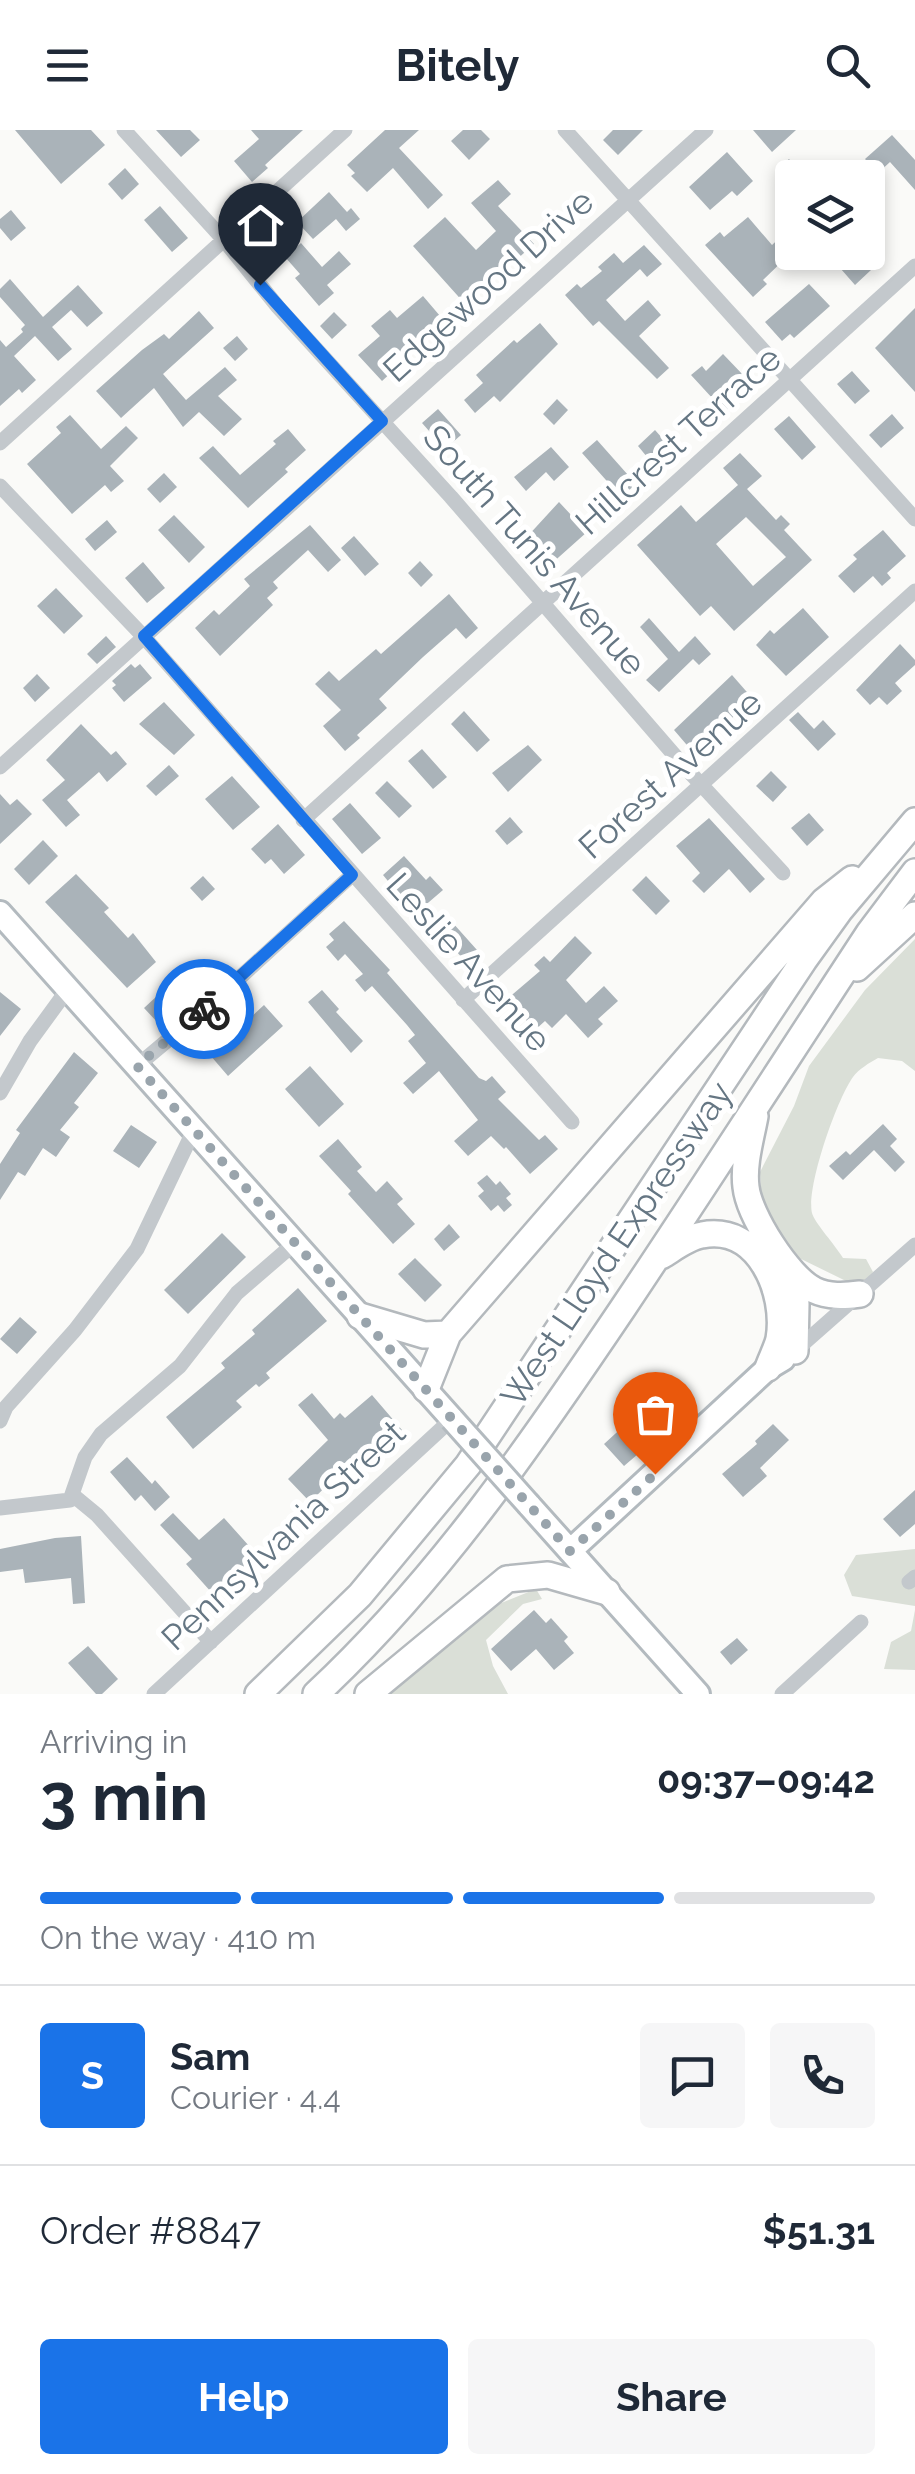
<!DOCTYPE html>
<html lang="en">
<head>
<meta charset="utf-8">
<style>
	body { margin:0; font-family:Raleway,sans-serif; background:#f6f6f7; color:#1f2937; height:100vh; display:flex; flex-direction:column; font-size:38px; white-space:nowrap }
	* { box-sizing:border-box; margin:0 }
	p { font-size:32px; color:#747a83 }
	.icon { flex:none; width:55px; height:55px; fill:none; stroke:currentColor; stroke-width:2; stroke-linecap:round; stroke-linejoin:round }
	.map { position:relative; height:1564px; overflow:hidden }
	.side { display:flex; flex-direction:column; background:#fff; flex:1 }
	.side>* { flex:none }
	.fabs { position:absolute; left:775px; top:30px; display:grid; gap:20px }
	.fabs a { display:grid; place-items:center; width:110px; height:110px; border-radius:10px; background:#fff; box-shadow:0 5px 15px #0003; font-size:50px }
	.pin { position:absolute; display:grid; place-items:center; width:85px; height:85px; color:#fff; margin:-102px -42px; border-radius:50% 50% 50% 0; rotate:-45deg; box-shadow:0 0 10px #0007 }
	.pin .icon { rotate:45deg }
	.courier { position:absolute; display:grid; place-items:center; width:100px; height:100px; margin:-50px; border:8px solid #1a73e8; border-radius:50%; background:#fff; color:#222; box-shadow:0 2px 12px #0007 }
	.overview em { font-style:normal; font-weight:700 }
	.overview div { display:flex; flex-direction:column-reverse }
	.overview { display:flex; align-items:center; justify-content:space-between; height:170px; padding:0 40px }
	h1 { font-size:65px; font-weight:700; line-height:75px }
	.bar { display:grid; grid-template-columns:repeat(4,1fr); gap:15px 10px; align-content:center; height:120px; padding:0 40px }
	.bar i { height:12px; border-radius:8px; background:#e0e1e3 }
	.bar .selected { background:#1a73e8 }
	.bar p { grid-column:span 4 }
	.line { display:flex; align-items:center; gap:25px; padding:0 40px; border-top:2px solid #e0e1e3 }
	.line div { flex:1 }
	.round { display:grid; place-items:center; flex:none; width:105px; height:105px; border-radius:10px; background:#f6f6f7 }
	.primary-button { display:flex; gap:20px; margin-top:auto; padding:20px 40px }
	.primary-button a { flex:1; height:115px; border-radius:10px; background:#1a73e8; color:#fff; font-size:40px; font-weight:700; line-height:115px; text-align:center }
	.primary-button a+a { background:#f6f6f7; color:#1f2937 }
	header { display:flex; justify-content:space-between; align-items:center; height:130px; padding:0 40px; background:#fff; font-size:45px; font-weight:700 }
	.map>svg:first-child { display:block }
	.green { fill:#dadfd7 }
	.building { fill:#aab3b9; fill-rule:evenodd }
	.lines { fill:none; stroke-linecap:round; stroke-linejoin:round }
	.secondary-casing { stroke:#b3babf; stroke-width:28 }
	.trunk-casing { stroke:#b4b9bd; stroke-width:30 }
	.minor { stroke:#c3c8cc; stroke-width:15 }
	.secondary { stroke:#fff; stroke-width:22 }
	.trunk { stroke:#fff; stroke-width:25 }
	.secondary-bridge-casing { stroke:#b3babf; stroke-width:28; stroke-linecap:butt }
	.secondary-bridge { stroke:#fff; stroke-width:22 }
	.done { stroke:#99a4ac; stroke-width:10; stroke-dasharray:0 18 }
	.route { stroke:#1a73e8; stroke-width:12 }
	.labels { text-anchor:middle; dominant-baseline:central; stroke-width:10; stroke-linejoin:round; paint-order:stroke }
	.street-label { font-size:35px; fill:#657683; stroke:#fff }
</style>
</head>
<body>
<header><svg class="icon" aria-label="menu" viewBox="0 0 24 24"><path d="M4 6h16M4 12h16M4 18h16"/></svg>Bitely<svg class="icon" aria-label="search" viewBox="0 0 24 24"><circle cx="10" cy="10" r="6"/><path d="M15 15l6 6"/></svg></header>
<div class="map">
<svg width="915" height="1564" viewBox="0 0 915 1564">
	<rect width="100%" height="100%" fill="#fafaf8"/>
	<path class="green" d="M915,809v132l-13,-10 -24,-3c-9,5 -19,11 -25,19 -16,22 -47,110 -41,136 2,9 24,33 31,45l23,1 7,13 -8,10h-17l-51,-25 -35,-51 -2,-34 34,-66 15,-40 56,-76z
		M915,1419v57l-63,-10 -8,-21 12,-20z
		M536,1459l6,10 -19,5 -37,36 7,26 15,28h-130l101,-82z
		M915,1480v60l-31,-1 7,-27 20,-11z"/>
	<path class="building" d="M15,0h76l14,15 -44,39z
		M156,0h34l10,10 -19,17z
		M251,0h52l-38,35 3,3 -16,14 -18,-21 25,-22z
		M385,0h34l-20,18 44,47 -15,14 -35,-41 -26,24 -16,-16 4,-3 -8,-8z
		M463,0h18l9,9 -21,21 -18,-19z
		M613,0h30l-25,25 -15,-15z
		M753,0h43l-24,22z
		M892,5l23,25v30l-25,-28 -12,11 -13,-14z
		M727,22l26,29 -16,15 -5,-5 -22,19 -21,-23z
		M789,29l12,14 -9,5 -6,8 -11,-15z
		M125,38l14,16 -17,16 -14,-16z
		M498,50l13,14 -13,12 36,38 -68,61 -53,-59 32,-29 31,33 20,-19 -25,-28z
		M329,62l18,20 4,-4 9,11 -14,12 -10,-12 -23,20 -16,-17z
		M160,76l28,32 -16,14 -28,-32z
		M11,80l15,18 -15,13 -11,-13v-9z
		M748,87l24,28 20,-19v26l-29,28 4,4 -14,13 -48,-52 15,-13 4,5z
		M301,113l21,24 17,-16 12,13 -24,21 7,8 -15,13 -24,-28 5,-4 -15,-17z
		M644,115l18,19 -15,13 -7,-8 -34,31 19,21 23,-21 13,15 -22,21 30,32 -12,11 -58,-58 -6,5 -28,-31 12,-11 4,4 21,-17 -4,-4 16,-14 9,10z
		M826,122h28l17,18 -16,15z
		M10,149l33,38 35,-32 25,28 -16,14 -16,-17 -19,17 20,22 -14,12 -23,-25 -21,20 22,24 -14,13 -3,-4 -19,17v-66l6,7 17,-15 -2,-3 4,-4 -25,-28v-8z
		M809,154l21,22 -36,32 -4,-4 -8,7 -17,-19z
		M423,166l23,27 -64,58 -24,-26 22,-19 -9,-10 19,-16 7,8z
		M915,178v84l-40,-44z
		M199,181l15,17 -51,46 23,26 39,-33 12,13 -19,16 24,23 -18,17 -25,-24 -16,15 -29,-39 -33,30 -25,-27 46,-41 22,-16 5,5z
		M334,182l13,13 -15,14 -12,-13z
		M540,193l18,21 -58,58 -6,-6 -19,17 -11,-13 19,-17 -7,-8 38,-35 3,3z
		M237,206l11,13 -13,12 -12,-13z
		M723,224l23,24 -18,17 7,7 -10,10 -34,-37 11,-9 4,5z
		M852,241l18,20 -15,13 -18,-20z
		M557,269l11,11 -14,15 -11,-11z
		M438,279l23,26 -16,14 -23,-26z
		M892,284l12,14 -23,20 -12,-13z
		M70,285l31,34 25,-23 12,12 -28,28 14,15 -13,11 -6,-7 -33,29 -45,-50 34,-31 -5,-6z
		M789,286l27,31 -14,13 -28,-31z
		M288,299l18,21 -21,19 3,3 -40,36 -49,-50 14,-12 27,29 36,-31 -3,-3z
		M655,300l15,17 -18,16 -14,-17z
		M597,310l39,44 -15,13 -39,-44z
		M551,317l18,20 -15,14 -8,-9 -20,19 -12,-14z
		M740,323l22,23 -15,13 29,31 5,-5 9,9 -6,6 28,30 -78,71 -23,-25 -11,10 -63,-71 44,-40 15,17 42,-37 -15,-17zM746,387l40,40 -33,29 -37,-42z
		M164,343l13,14 -17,16 -13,-14z
		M559,372l28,30 -37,33 -25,-26z
		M174,385l31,32 -16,16 -31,-33z
		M107,390l10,12 -22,19 -10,-12z
		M310,395l31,35 -13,12 -20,-22 -35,32 5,6 -11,10 6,7 -53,51 -25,-28 19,-18 5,5 31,-29 -6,-7z
		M883,400l23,26 -19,17 4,5 -9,8 -9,-10 -19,17 -16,-17 19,-17 -4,-4z
		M354,406l25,28 -14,12 -24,-28z
		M420,431l13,14 -12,12 -13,-14z
		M143,432l22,26 -18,15 -22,-25z
		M56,458l27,28 -19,18 -27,-28z
		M449,464l29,34 -12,11 -10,-11 -33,29 -44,42 8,9 -30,27 3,3 -15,13 -22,-25 18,-16 -26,-26 14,-13 10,10 37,-32 5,5z
		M803,478l26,29 -43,39 -30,-31 14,-15 4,4z
		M649,488l30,34 16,-16 16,18 -12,11 -6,-6 -34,33 -13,-12 22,-21 -28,-32z
		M106,506l10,11 -19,17 -10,-10z
		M900,514l15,16v5l-20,18 7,8 -15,14 -8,-8 -9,8 -14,-15z
		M131,534l4,4 5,-4 12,14 -28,24 -12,-14 4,-3 -4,-4z
		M37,544l13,14 -15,14 -12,-14z
		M732,545l21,24 -35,32 -8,9 4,4 -16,14 -24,-28z
		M164,572l31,33 -21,20 -35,-31z
		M464,581l26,29 -13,12 -26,-28z
		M798,582l16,17 9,-9 13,14 -18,17 -29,-31z
		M81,594l30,31 5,-4 11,13 -20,18 -8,-10 -32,28 13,15 -14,12 -24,-27 23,-20 -19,-20z
		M528,615l14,15 -34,32 -16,-19z
		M422,619l25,28 -14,12 -25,-28z
		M169,635l10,11 -23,20 -10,-10z
		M771,641l16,16 -14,15 -17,-16z
		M232,646l28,31 -27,23 -28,-31z
		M387,651l25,25 -13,12 -24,-25z
		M0,664l10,11 7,-6 15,15 -32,30z
		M350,673l31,35 -19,16 -30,-35z
		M809,683l15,17 -17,16 -16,-18z
		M510,687l13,15 -16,13 -12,-14z
		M709,688l56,61 -15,14 -21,-24 -25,24 -12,-12 8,-8 -24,-27z
		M278,694l27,31 -21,19 -13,-15 -6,5 -14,-15z
		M43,710l15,16 -29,29 -15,-16z
		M404,726l22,24 4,-4 13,14 -28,24 -32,-39z
		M76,744l33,34 -5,4 24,26 5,-5 23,29 -29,26 -82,-86z
		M203,746l12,13 -13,12 -12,-13z
		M646,746l24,25 -14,14 -24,-25z
		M344,791l46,49 -3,3 92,105 7,3 6,-5 14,16 -8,7 41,41 6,-5 13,14 -28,25 -24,-27 -2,2 -13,-13 -23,20 -14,-15 24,-21 -39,-49 -26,23 -10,-11 23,-20 -18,-22 7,-6 -8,-10 -35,-39 -7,6 -10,-12 8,-6 -18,-20 -7,7 -12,-14 8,-7 -5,-6z
		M452,792l25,28 -13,10 -24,-27z
		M575,806l17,17 -26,27 20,23 18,-17 14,15 -20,18 5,5 -15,14 -22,-24 -14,14 -7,-7 -10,9 -28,-31 33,-28 -6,-6 10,-9 6,6z
		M171,853l14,15 -27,25 -14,-15z
		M322,860l17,19 -3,3 27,29 -12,12 -43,-51z
		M0,862l21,17 -21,27z
		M264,875l19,21 -55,50 -18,-21z
		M74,922l24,21 -24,30 5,4 -19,23 10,7 -14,20 -13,-9 -18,28 -7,-4 -18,28v-36l20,-31 -4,-3z
		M310,936l34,38 -25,23 -34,-38z
		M883,994l14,15 -7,7 15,16 -10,10 -21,-22 -31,30 -14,-14 17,-15 4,4z
		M131,995l26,17 -18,26 -26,-17z
		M338,1009l24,28 -5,4 19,21 11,-11 16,18 -6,5 18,20 -22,20 -45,-50 3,-3 -32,-35z
		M487,1045l9,10 4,-4 11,13 -5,4 6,7 -8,7 -6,-7 -7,6 -13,-15 6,-5 -7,-8z
		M449,1094l11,13 -16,14 -10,-12z
		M222,1103l24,24 -58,57 -24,-24z
		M415,1128l27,27 -17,17 -27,-28z
		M298,1158l29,33 -61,52 4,5 -11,9 -3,-3 -20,17 6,6 -49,42 -27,-32 59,-49 -4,-5 34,-29 -3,-4z
		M20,1187l17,15 -20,22 -17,-15z
		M312,1263l22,26 6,-6 5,5 27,-23 30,35 -14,12 -4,-5 -32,29 -3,-2 -39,38 -22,-23 40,-39 -30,-35z
		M638,1283l21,23 -35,30 -20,-22z
		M773,1294l16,16 -29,28 7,8 -24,21 -21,-23 35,-30 -2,-3z
		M127,1327l25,27 3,-4 15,17 -15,14 -14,-16 -6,6 -25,-29z
		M915,1360v34l-15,13 -17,-18z
		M173,1383l26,27 25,-22 35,39 -17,15 -3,-4 -27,25 -26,-29 6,-5 -32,-34z
		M81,1406l4,67 -12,1 -2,-26 -46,5 -2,-14 -23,3v-23l55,-11z
		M534,1480l12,13 5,-5 17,19 -4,4 10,12 -20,17 -18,-21 -25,22 -20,-22z
		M737,1508l11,12 -17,15 -11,-13z
		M88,1516l30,33 -16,15h-6l-28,-31z"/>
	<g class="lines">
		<defs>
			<path id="secondary" d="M0,783l452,506
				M529,1375l169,189
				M570,1421l198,-183 15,-9"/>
			<path id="trunk" d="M857,838l58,-53
				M755,986c-4,22 -12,48 -9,71 3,28 42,90 68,103 15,7 30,6 46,4
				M661,1126c12,-7 27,-19 41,-21 57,-11 85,58 77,104 -2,9 -8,20 -11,29
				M789,1142l7,32 -1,47
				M360,1186l64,19 24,-1
				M426,1259l22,-55 376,-433 28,-22
				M258,1564l102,-99 108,-130 336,-505 36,-50 75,-89
				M316,1564c122,-114 214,-248 307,-386 83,-124 164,-250 246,-375l46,-61
				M368,1564l139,-115 41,-4 59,17"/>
		</defs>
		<use href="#secondary" class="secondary-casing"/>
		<use href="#trunk" class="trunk-casing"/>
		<path class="minor" d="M124,0l100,110 54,67 173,190 231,267 101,109
			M565,0l350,389
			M0,313l345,-313
			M0,356l144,151 428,485
			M0,637l706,-637
			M303,690l612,-554
			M463,870l452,-409
			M137,936l75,-63 140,-128
			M0,963l30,-52 38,-52
			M795,1221l120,-106
			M0,1291l6,-14 69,-77 62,-81 57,-119
			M74,1366l23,19 114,127
			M0,1378l70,-8 15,-43 16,-23 79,-68 57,-73 58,-50
			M909,1452l6,-5
			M154,1564l298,-275
			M782,1564l79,-72"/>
		<use href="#secondary" class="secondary"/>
		<use href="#trunk" class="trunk"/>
		<defs>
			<path id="secondary-bridge" d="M452,1289l77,86"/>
		</defs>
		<use href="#secondary-bridge" class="secondary-bridge-casing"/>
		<use href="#secondary-bridge" class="secondary-bridge"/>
	</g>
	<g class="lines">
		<path class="done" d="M204,879l-67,57 433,485 85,-77"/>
		<path class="route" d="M204,879l148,-134 -208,-239 238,-215 -122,-136"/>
	</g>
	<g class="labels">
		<g class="street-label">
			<text transform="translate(488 155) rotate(-42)">Edgewood Drive</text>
			<text transform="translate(678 310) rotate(-42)">Hillcrest Terrace</text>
			<text transform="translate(535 420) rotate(49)">South Tunis Avenue</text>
			<text transform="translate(670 644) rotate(-42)">Forest Avenue</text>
			<text transform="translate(469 832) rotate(48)">Leslie Avenue</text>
			<text transform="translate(616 1114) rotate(-56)">West Lloyd Expressway</text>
			<text transform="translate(283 1405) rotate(-43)">Pennsylvania Street</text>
		</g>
	</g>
</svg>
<div class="fabs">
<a><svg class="icon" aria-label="layers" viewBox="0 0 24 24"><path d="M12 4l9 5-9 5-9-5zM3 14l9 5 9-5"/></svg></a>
</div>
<div class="pin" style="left:655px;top:1344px;background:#ea580c"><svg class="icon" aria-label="bag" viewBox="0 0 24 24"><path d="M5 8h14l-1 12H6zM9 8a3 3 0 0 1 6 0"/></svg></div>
<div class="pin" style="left:260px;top:155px;background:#1f2937"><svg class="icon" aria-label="home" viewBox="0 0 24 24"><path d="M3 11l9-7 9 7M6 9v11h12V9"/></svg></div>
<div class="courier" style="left:204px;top:879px"><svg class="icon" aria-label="bike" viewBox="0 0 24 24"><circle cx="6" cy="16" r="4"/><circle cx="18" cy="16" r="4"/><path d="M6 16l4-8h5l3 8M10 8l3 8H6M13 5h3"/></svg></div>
</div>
<section class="side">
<div class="overview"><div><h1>3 min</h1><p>Arriving in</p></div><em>09:37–09:42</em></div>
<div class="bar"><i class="selected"></i><i class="selected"></i><i class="selected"></i><i></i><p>On the way · 410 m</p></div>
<div class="line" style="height:180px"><b class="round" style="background:#1a73e8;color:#fff">S</b><div><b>Sam</b><p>Courier · 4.4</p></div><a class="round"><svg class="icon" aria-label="chat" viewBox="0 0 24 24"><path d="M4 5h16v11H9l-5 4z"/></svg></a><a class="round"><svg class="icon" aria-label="phone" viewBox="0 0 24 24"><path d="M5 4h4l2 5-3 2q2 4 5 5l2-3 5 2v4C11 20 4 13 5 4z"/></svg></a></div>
<div class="line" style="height:130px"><div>Order #8847</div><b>$51.31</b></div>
<div class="primary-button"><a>Help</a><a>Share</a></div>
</section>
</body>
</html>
